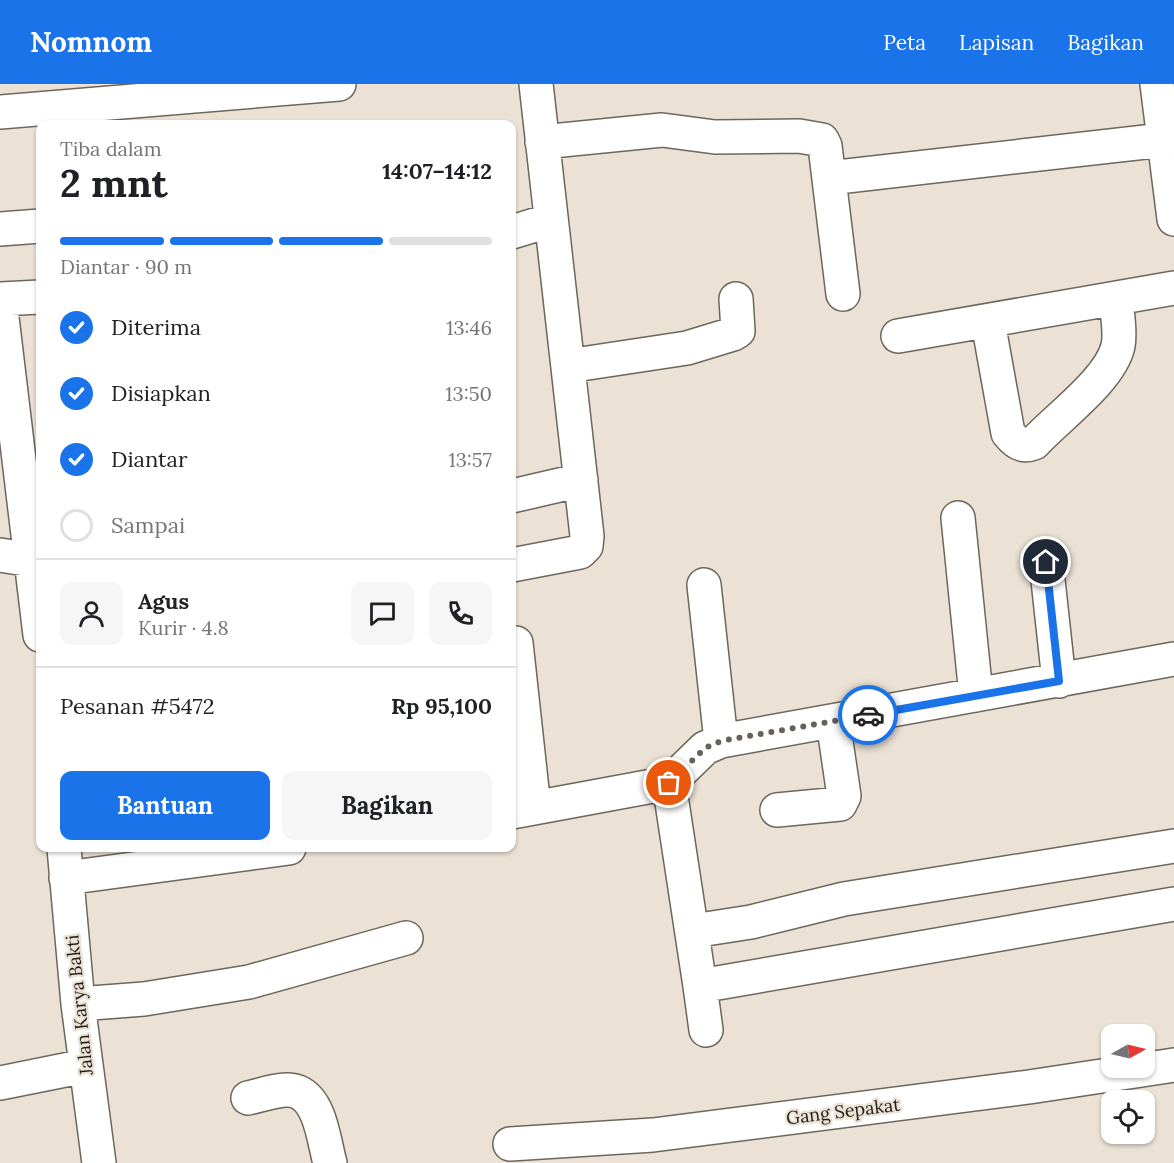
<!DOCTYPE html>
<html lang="id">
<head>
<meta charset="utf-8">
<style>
	body { margin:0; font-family:Lora,serif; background:#f6f6f6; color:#202124; height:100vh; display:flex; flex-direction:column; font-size:22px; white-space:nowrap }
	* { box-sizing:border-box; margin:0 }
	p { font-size:20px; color:#757577 }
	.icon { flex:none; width:33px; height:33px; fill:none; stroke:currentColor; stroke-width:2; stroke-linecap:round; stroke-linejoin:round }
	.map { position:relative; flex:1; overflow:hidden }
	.panel { position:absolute; left:36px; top:36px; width:480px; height:732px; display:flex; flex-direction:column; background:#fff; border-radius:12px; box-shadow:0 2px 4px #0004 }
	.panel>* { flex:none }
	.needle { width:39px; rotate:82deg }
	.fabs { position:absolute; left:1101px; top:940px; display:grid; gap:12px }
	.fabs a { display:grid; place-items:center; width:54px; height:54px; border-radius:12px; background:#fff; box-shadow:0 2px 4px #0004; font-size:30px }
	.pin { position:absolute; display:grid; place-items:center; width:51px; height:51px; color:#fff; margin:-26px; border:3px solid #fff; border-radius:50%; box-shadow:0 2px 6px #0007 }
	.courier { position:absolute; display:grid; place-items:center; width:60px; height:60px; margin:-30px; border:4px solid #1a73e8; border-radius:50%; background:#fff; color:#222; box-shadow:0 2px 8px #0007 }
	.overview em { font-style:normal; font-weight:700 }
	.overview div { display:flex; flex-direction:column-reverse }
	.overview { display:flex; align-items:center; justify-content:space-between; height:102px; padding:0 24px }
	h1 { font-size:39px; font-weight:700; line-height:45px }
	.bar { display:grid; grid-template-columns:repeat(4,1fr); gap:9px 6px; align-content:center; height:72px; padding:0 24px }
	.bar i { height:8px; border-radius:4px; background:#e0e0e0 }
	.bar .active { background:#1a73e8 }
	.bar p { grid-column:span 4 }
	.line { display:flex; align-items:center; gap:15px; padding:0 24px; border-top:2px solid #e0e0e0 }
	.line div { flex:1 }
	.round { display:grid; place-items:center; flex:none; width:63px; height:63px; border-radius:12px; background:#f6f6f6 }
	ol { padding:0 24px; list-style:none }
	li { display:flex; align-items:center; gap:18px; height:66px }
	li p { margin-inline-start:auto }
	li .icon { padding:6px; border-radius:50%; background:#1a73e8; color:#fff; stroke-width:4 }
	li:last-child { color:#757577 }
	li i { width:33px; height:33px; border:3px solid #e0e0e0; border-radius:50% }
	.button { display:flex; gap:12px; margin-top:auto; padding:12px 24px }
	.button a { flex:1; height:69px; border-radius:12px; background:#1a73e8; color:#fff; font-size:24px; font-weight:700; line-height:69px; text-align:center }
	.button a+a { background:#f6f6f6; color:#202124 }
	header { display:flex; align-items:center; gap:36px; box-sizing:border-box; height:84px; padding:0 30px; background:#1a73e8; color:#fff }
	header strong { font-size:28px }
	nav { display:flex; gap:33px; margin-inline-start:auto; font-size:21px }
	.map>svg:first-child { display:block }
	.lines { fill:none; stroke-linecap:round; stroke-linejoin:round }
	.minor-casing { stroke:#6d665b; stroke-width:36 }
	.minor { stroke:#fff; stroke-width:33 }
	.done { stroke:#66615a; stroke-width:6; stroke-dasharray:0 10.8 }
	.route { stroke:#1a73e8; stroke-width:8 }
	.labels { text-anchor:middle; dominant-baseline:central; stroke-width:4.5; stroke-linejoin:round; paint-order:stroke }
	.street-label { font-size:18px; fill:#1f1c18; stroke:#ebe2d5 }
</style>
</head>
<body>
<header>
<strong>Nomnom</strong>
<nav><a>Peta</a><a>Lapisan</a><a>Bagikan</a></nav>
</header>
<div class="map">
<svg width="1174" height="1079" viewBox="0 0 1174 1079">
	<rect width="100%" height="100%" fill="#ebe2d5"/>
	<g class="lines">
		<defs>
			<path id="minor" d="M1157,0l17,135
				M0,28l339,-28
				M542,58l120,-12 53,7 84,-1 23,4 3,6 18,148
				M829,94l334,-38
				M0,145l40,-3
				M512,148l39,-12
				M0,215l40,-2
				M0,217l40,334
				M988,238l20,111c7,9 14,15 26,10 24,-26 76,-63 84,-97 3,-14 -1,-32 -2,-47
				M898,252l276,-48
				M568,282l119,-18 46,-14 5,-3 -2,-32
				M512,412l69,-16
				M958,434l18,177
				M0,471l32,5
				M1046,478l13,119
				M512,481l68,-13 6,-6 1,-10 -51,-452
				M704,501l17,156
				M516,559l18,165
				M669,699l31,203 474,-82
				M777,726l63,-6 4,-8 -11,-75
				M512,728l157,-29 36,-35 16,-7 453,-82
				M64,764l14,156 21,159
				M66,794l223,-30
				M693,847l58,-9 93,-23 330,-53
				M700,902l6,44
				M78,920l66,-5 105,-17 157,-44
				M0,999l85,-17
				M248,1014c14,-3 37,-12 50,-6 23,10 26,50 32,71
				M510,1060l143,-9 376,-48 145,-22"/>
		</defs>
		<use href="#minor" class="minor-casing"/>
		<use href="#minor" class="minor"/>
	</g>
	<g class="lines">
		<path class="done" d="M669,699l36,-35 16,-7 147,-26"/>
		<path class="route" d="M868,631l191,-34 -13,-119"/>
	</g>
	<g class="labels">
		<g class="street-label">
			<text transform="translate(79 921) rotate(-96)">Jalan Karya Bakti</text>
			<text transform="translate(843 1027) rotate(-7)">Gang Sepakat</text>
		</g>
	</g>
</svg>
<div class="fabs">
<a><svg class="needle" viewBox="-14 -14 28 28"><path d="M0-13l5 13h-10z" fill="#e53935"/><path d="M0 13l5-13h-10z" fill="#757577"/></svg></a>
<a><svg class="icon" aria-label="locate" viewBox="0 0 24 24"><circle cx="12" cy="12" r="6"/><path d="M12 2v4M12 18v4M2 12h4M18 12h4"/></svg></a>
</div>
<div class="pin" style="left:669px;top:699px;background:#ea580c"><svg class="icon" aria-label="bag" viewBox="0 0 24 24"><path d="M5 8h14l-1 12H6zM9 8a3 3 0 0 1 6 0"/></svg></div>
<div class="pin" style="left:1046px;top:478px;background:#1f2937"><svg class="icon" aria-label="home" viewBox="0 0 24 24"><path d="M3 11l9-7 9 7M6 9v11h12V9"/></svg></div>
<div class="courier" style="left:868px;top:631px"><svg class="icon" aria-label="car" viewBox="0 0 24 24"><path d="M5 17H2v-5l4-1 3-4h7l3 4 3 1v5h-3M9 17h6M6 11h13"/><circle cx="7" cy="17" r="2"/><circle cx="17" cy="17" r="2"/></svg></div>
<section class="panel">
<div class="overview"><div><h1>2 mnt</h1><p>Tiba dalam</p></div><em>14:07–14:12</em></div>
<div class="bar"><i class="active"></i><i class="active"></i><i class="active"></i><i></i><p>Diantar · 90 m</p></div>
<ol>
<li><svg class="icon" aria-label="check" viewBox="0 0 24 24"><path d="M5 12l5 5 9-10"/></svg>Diterima<p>13:46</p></li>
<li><svg class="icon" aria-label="check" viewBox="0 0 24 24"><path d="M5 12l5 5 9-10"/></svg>Disiapkan<p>13:50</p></li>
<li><svg class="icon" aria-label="check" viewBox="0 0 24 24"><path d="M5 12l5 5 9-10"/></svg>Diantar<p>13:57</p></li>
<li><i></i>Sampai</li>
</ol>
<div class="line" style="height:108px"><a class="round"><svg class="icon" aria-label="person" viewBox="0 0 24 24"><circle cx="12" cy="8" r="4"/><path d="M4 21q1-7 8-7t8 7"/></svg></a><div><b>Agus</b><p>Kurir · 4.8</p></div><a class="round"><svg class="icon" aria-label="chat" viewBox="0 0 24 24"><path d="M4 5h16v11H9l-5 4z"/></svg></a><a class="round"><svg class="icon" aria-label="phone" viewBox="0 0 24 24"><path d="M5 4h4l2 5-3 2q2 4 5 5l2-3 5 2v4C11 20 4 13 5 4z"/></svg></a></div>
<div class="line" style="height:78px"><div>Pesanan #5472</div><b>Rp 95,100</b></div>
<div class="button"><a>Bantuan</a><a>Bagikan</a></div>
</section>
</div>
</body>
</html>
